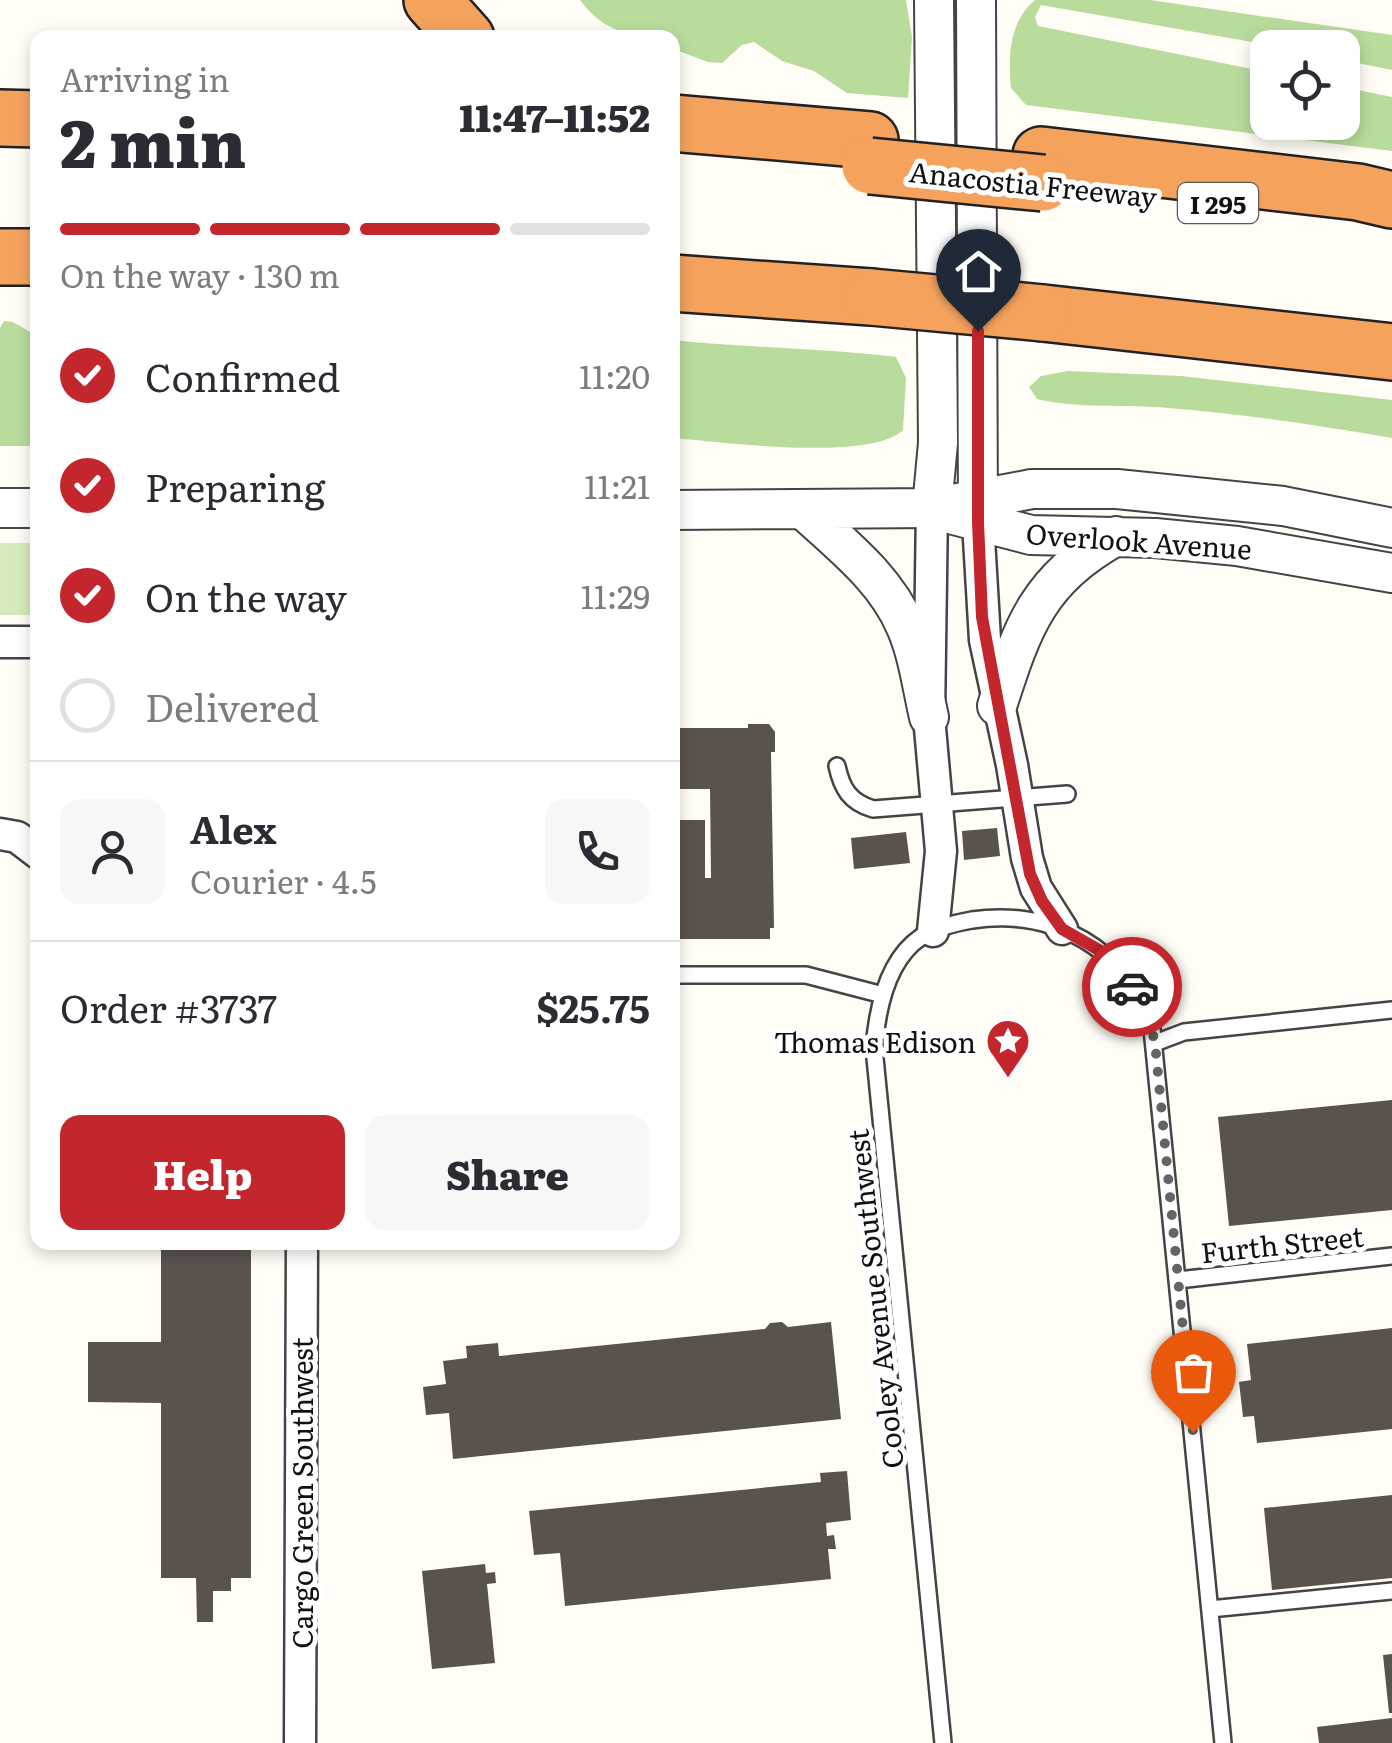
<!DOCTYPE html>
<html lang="en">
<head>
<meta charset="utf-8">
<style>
	body { margin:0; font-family:Literata,serif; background:#f7f7f7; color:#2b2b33; height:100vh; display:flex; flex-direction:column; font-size:38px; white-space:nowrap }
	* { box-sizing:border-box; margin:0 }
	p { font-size:32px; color:#7c7c81 }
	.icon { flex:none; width:55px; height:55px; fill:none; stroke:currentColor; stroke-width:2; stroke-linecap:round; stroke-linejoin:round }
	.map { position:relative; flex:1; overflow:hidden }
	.side { position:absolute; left:30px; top:30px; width:650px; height:1220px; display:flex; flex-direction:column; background:#fff; border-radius:20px; box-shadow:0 5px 15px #0003 }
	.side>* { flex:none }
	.fabs { position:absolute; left:1250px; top:30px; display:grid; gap:20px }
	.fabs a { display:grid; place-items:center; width:110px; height:110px; border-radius:20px; background:#fff; box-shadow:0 5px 15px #0003; font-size:50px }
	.pin { position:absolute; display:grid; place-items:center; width:85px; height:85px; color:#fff; margin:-102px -42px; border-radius:50% 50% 50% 0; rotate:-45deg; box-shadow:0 0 10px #0007 }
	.pin .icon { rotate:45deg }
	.courier { position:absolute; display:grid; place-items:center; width:100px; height:100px; margin:-50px; border:8px solid #c4262e; border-radius:50%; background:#fff; color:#222; box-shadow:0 2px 12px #0007 }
	.head em { font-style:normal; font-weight:800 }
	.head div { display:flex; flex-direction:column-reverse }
	.head { display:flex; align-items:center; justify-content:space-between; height:170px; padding:0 30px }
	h1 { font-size:65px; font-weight:800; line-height:75px }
	.bar { display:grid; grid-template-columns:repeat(4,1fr); gap:15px 10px; align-content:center; height:120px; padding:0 30px }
	.bar i { height:12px; border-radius:8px; background:#e1e1e2 }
	.bar .selected { background:#c4262e }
	.bar p { grid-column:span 4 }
	.line { display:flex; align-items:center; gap:25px; padding:0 30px; border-top:2px solid #e1e1e2 }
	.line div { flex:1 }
	.round { display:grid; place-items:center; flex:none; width:105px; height:105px; border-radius:20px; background:#f7f7f7 }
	ol { padding:0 30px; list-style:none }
	li { display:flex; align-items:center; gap:30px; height:110px }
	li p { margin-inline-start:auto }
	li .icon { padding:10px; border-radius:50%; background:#c4262e; color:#fff; stroke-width:4 }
	li:last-child { color:#7c7c81 }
	li i { width:55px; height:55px; border:5px solid #e1e1e2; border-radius:50% }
	.primary-button { display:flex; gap:20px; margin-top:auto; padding:20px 30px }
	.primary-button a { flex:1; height:115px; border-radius:20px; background:#c4262e; color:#fff; font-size:40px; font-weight:800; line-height:115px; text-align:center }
	.primary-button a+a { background:#f7f7f7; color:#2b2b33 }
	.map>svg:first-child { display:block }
	.green { fill:#d5ebbd }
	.forest { fill:#b9dc9c }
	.building { fill:#5a524d }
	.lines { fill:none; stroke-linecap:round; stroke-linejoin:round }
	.service-casing { stroke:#444; stroke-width:20 }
	.minor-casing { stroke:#444; stroke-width:35 }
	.tertiary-casing { stroke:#444; stroke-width:42 }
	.motorway-casing { stroke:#222; stroke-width:60 }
	.service { stroke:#fff; stroke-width:15 }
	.minor { stroke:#fff; stroke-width:30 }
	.tertiary { stroke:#fff; stroke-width:38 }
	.motorway { stroke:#f5a25d; stroke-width:55 }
	.motorway-bridge-casing { stroke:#222; stroke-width:60; stroke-linecap:butt }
	.motorway-bridge { stroke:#f5a25d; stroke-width:55 }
	.done { stroke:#646461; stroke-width:10; stroke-dasharray:0 18 }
	.route { stroke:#c4262e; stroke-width:12 }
	.labels { text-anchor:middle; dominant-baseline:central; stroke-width:10; stroke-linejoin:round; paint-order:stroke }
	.shield { fill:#fff; stroke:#585858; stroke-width:2.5 }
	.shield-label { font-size:25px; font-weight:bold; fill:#111 }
	.street-label { font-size:28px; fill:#111; stroke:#fff }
	.poi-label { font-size:28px; fill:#111; stroke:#fff; text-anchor:end }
</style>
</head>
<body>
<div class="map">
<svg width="1392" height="1743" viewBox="0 0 1392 1743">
	<rect width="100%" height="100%" fill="#fffdf5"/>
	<path class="green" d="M0,543h37v72h-37z"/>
	<path class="forest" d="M580,0h326l6,37 -4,61 -61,-5 -33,-22 -32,-10 -28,-19 -12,3 -20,18 -14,-1 -35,-13 -1,-11c-38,0 -68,-5 -92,-38z
		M1035,0h115l242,35v35l-49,-10 -1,-12 -62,-1 -239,-42 -6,12 3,9 229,46 1,50h74l1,-35 49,10v54l-366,-46 -15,-17c-3,-32 -2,-66 24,-88z
		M4,321l9,1 24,14v110h-37v-118z
		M672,340c75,8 150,8 224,17l10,21 -3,52c-33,32 -182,12 -230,8z
		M1068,371l113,5 211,24v38c-75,-13 -148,-24 -224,-30 -43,-4 -90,1 -131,-9l-8,-12 12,-11z"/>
	<path class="building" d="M748,724h21l6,8v20h-4l3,176h-4v11h-93v-23h-5v-13h5l-1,-25h-4v-58h33v58h6l-1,-89h-38v-61h76z
		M997,828l3,28 -36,4 -2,-29z
		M906,832l4,31 -56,6 -3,-31z
		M1392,1100v110l-163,16 -11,-109z
		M161,1242h90v336h-20v13h-18v31h-16l-1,-44h-35v-175l-73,-1v-60h73z
		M782,1322l6,5 43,-5 10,97 -388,40 -4,-46 -23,2 -3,-28 23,-3 -3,-23 24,-3 -1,-12 32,-3 1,13 266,-27 5,-6z
		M1392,1328v101l-135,14 -3,-27 -11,1 -4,-35 12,-2 -4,-36z
		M847,1471l4,49 -25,3 1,13 7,-1 2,14h-8l3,30 -266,27 -5,-53 -26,2 -5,-44 292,-29 -1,-9z
		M1392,1495v83l-120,12 -8,-82z
		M485,1564l1,9 9,-1 1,11 -9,1 8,79 -63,6 -10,-98z
		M1392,1654v59h-3l-6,-58z
		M1392,1718v25h-73l-2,-16z"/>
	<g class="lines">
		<defs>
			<path id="service" d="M837,766c5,23 13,36 36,43l194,-15
				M672,975h134l77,20
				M1155,1043l29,-11 208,-22
				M1178,1280l214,-24
				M1210,1609l182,-18
				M943,1743l-69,-695c3,-37 13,-88 47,-111 14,-9 34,-14 51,-17 81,-12 156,28 180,109l71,714"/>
			<path id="minor" d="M932,508l-3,209 12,134 -8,80
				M978,522l7,118 27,125 15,93 9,30 26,41
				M0,642h38
				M0,834l17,3 21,16
				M300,1743l2,-501"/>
			<path id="tertiary" d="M976,0l2,519
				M0,508h38
				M932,508l6,-65 -4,-443
				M672,510l260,-2 100,-19h85l166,17 109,22
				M805,511c37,34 81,68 101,116 12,27 16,60 23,90
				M954,515l77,20 124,3 82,8 155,27
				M997,706c26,-81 41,-126 119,-170"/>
			<path id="motorway" d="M432,0l34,38
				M0,118l38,1
				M672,123l198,17
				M1041,155l317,37 34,8
				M0,257h38
				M672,283l199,14
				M1043,313l349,39"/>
		</defs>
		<use href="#service" class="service-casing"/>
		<use href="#minor" class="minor-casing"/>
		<use href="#tertiary" class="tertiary-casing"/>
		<use href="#motorway" class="motorway-casing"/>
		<use href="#service" class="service"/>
		<use href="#minor" class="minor"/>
		<use href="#tertiary" class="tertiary"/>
		<use href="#motorway" class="motorway"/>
		<defs>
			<path id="motorway-bridge" d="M870,166l173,17
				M871,297l172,16"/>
		</defs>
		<use href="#motorway-bridge" class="motorway-bridge-casing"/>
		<use href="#motorway-bridge" class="motorway-bridge"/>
	</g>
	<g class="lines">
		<path class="done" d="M1132,987l16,28 7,28 38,389"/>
		<path class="route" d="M978,331v191l4,95 48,257 12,27 20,28 44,25 26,33"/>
	</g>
	<defs>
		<symbol id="sight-pin" viewBox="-11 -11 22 30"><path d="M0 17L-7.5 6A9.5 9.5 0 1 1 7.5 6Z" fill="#c4262e" stroke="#fff"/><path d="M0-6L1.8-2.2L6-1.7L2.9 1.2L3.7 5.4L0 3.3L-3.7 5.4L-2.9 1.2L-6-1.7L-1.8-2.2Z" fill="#fff"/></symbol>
	</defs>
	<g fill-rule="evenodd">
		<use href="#sight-pin" x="983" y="1016" width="50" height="68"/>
	</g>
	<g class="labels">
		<rect class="shield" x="1178" y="183" width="80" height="40" rx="8"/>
		<g class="shield-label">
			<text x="1218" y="203">I 295</text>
		</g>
		<g class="street-label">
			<text transform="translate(1033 183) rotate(6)">Anacostia Freeway</text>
			<text transform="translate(1139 540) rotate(4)">Overlook Avenue</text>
			<text transform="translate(1282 1243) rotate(-6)">Furth Street</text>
			<text transform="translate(874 1299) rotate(-96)">Cooley Avenue Southwest</text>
			<text transform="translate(301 1493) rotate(-90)">Cargo Green Southwest</text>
		</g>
		<g class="poi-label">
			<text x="976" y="1041">Thomas Edison</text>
		</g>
	</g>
</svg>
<div class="fabs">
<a><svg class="icon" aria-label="locate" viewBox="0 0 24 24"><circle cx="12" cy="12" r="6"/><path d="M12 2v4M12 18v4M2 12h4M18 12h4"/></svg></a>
</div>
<div class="pin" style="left:1193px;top:1432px;background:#ea580c"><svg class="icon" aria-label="bag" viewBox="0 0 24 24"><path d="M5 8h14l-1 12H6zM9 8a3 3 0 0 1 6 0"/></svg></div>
<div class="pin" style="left:978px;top:331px;background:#1f2937"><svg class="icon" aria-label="home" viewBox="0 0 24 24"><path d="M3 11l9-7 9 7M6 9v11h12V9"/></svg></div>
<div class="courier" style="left:1132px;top:987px"><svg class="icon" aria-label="car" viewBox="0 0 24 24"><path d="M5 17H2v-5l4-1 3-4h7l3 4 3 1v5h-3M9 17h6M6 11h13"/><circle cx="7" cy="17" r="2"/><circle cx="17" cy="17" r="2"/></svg></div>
<section class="side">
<div class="head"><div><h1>2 min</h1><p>Arriving in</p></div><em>11:47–11:52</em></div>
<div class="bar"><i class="selected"></i><i class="selected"></i><i class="selected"></i><i></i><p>On the way · 130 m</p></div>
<ol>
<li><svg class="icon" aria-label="check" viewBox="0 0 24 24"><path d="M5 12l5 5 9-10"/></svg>Confirmed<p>11:20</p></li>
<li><svg class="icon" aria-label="check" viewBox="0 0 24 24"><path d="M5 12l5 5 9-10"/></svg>Preparing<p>11:21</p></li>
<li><svg class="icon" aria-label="check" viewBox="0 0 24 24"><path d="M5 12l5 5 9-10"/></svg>On the way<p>11:29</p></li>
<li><i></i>Delivered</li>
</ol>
<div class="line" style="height:180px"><a class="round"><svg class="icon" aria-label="person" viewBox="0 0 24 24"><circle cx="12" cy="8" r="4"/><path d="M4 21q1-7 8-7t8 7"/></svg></a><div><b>Alex</b><p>Courier · 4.5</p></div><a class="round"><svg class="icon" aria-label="phone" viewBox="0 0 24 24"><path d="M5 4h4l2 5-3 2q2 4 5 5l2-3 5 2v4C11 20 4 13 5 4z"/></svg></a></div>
<div class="line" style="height:130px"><div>Order #3737</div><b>$25.75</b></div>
<div class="primary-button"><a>Help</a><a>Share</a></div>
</section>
</div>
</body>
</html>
